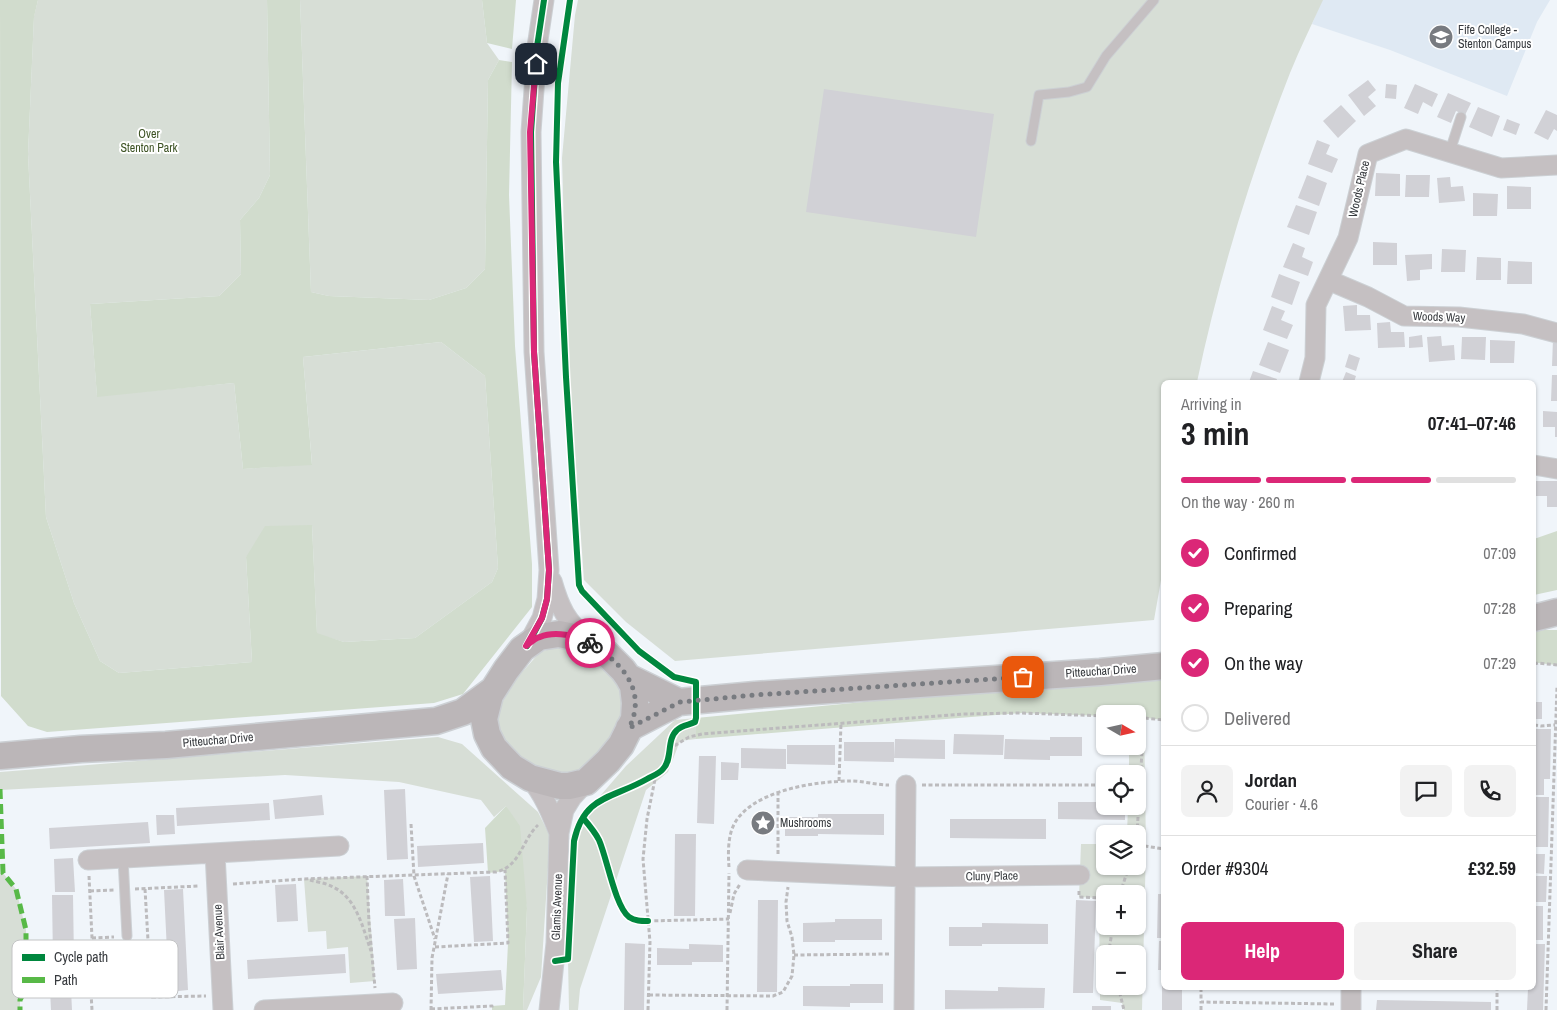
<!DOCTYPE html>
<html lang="en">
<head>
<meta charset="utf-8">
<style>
	body { margin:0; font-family:"Archivo Narrow",sans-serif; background:#f2f2f2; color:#202124; height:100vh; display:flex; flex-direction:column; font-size:19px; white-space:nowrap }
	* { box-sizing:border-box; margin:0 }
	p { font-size:16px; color:#757577 }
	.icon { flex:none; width:28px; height:28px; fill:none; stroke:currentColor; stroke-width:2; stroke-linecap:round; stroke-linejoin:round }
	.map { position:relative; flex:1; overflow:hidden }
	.side { position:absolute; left:1161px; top:380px; width:375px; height:610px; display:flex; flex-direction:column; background:#fff; border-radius:8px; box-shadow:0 1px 4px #0004 }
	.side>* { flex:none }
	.needle { width:32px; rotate:99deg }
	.buttons { position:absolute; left:1096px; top:705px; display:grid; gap:10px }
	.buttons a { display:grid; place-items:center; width:50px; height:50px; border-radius:8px; background:#fff; box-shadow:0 1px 4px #0004; font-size:25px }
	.pin { position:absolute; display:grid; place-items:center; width:42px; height:42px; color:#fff; margin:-21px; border-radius:10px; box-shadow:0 2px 8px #0006 }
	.courier { position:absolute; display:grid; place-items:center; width:50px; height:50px; margin:-25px; border:4px solid #db2777; border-radius:50%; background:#fff; color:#222; box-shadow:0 1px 6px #0007 }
	.overview em { font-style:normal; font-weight:700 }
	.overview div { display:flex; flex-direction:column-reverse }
	.overview { display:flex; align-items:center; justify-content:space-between; height:85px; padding:0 20px }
	h1 { font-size:32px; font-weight:700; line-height:38px }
	.bar { display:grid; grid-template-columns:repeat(4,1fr); gap:8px 5px; align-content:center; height:60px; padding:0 20px }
	.bar i { height:6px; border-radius:4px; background:#e0e0e0 }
	.bar .on { background:#db2777 }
	.bar p { grid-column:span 4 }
	.line { display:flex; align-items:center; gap:12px; padding:0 20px; border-top:1px solid #e0e0e0 }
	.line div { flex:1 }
	.round { display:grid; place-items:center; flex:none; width:52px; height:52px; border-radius:8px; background:#f2f2f2 }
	ol { padding:0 20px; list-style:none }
	li { display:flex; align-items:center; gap:15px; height:55px }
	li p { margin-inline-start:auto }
	li .icon { padding:5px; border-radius:50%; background:#db2777; color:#fff; stroke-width:4 }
	li:last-child { color:#757577 }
	li i { width:28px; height:28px; border:2px solid #e0e0e0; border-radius:50% }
	.button { display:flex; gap:10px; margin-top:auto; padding:10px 20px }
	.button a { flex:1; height:58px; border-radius:8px; background:#db2777; color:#fff; font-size:20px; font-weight:700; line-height:58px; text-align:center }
	.button a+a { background:#f2f2f2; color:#202124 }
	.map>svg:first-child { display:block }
	.built { fill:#dfe9f3 }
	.green { fill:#d7ded6; fill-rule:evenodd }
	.forest { fill:#d1dccd }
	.building { fill:#d1d1d6 }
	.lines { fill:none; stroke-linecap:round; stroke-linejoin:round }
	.lane-casing { stroke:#ccd0d4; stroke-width:11 }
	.street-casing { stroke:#ccd0d4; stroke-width:21 }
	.secondary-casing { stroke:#ccd0d4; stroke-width:29 }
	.path { stroke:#bcbbbd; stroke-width:3; stroke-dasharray:4 2.5; stroke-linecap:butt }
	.lane { stroke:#c5c0c2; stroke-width:9 }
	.street { stroke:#c5c0c2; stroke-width:19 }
	.secondary { stroke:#bbb6b8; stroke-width:26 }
	.quiet { stroke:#58b947; stroke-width:5; stroke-dasharray:10 5; stroke-linecap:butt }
	.cycleway-casing { stroke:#fff; stroke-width:9 }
	.cycleway { stroke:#00873e; stroke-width:6 }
	.done { stroke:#787b80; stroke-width:5; stroke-dasharray:0 9 }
	.route { stroke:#db2777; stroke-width:6 }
	.labels { text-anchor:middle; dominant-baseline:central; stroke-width:4; stroke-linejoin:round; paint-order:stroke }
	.poi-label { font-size:12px; fill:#373a3e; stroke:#fff; text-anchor:start }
	.park-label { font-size:12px; fill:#3d5324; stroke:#fff }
	.street-label { font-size:12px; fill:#373a3e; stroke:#fff }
	.key { fill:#fff; stroke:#c3c4c5; stroke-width:1 }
	.key-label { font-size:14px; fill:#373a3e }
</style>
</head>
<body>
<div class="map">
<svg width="1557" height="1010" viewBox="0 0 1557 1010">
	<rect width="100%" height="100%" fill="#f0f5fa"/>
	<path class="built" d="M1322,0h228l-13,22 -30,74 -117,-46 -78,-26z"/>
	<path class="green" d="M38,0h229l3,175 -11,23 -19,22 1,54 -22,22 -129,8 7,92 137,-13 9,86 69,-5 -9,-107 138,-15 44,34 13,192 -6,14 -77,56 -71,4 -27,-8 -5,-109 -66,32 6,105 -133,11 -19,-12 -26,-58 -28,-86 -18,-363 6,-138z
		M300,0h182l5,43 12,17 -11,20 -3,189 -19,19 -37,12 -100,-4 -18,-4z
		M578,0h745c-11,24 -23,48 -33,73 -39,100 -71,204 -93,309h-33v181l-10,57 -479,41 -49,-39 -42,-42 -17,-237 -5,-185 13,-143z
		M561,646c5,1 11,0 16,2 20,8 35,26 47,43l-4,38 -23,28 -16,13 -19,5 -30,-8 -22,-17 -17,-23 10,-26 15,-24 21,-24 10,-4z
		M1138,717l6,1 2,129 -4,163h-18l-2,-7 -22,-3 -1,-102 -20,-1 2,-53h24v22h33v-32h-11l1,-28h10v-32h-9v-28h9zM1105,894h33v32h-33zM1105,954h33v32h-33z
		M696,718v21l-16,2 -12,31 -22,18 -66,199 -2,21h-9l-1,-51 6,-118 6,-18 8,-13 38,-44 49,-46z
		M438,737l24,7 76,68 12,24 -9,141 -14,33h-4l4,-102 -21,-102 -12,11 -13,-17 -82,-18 -114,-7 -285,15v-18z
		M0,873h3l13,16 10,41v59l-6,11v10h-20z
		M367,876l8,105 -25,2 -2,-36 -21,2 -1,-18 -18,1 -4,-53z"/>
	<path class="forest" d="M0,0h38l-4,17 -6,137 18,363 28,86 26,58 19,12 133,-11 -6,-105 19,-31 47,-1 5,108 27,9 71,-4 77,-56 6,-14 -13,-192 -44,-34 -138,15 9,108 -69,4 -9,-86 -137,14 -7,-93 129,-8 22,-22 -1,-54 19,-22 11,-23 -3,-175h33l11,292 18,4 100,4 37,-12 19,-19 3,-189 11,-20 13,2 -3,133 6,151 17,218v43l-69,87 -29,9 -387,29 -19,-6 -27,-30z
		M482,0h34l-4,49 -25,-6z
		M1557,531v59l-23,5v-56z
		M1544,630h13v35l-19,-2 -4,1v-32z
		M1164,676v44l-26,-3v-3h-33v2l-83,-3 -326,26v-21l261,-25z
		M506,806l14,20 7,82 -4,102h-31v-4l13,-1 3,-62 -3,-72 -17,2 -3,-45z"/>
	<path class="building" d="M1368,80l8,10 -8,7 8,9 -12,10 -16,-21z
		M1386,84l11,1 -1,14 -11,-1z
		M1415,84l23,10 -6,13 -9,-5 -5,12 -14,-6z
		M824,89l170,25 -18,123 -170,-25z
		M1448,93l23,10 -6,12 -9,-4 -5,12 -14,-6z
		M1341,105l15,16 -18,17 -15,-17z
		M1478,107l22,9 -8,21 -23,-10z
		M1546,110l11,5v16l-3,-2 -6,11 -14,-7z
		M1507,119l13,5 -4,11 -13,-5z
		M1317,140l13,5 -4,9 12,5 -6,14 -24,-9z
		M1376,173l24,1v22h-25z
		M1307,175l20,8 -8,23 -21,-8z
		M1406,175h24l-1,22h-24z
		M1450,177l1,10 12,-1 2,15 -26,2 -2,-25z
		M1507,186l24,1v22h-24z
		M1473,193l25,1 -1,22h-24z
		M1296,205l21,7 -8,23 -22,-8z
		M1373,242l24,1v22h-24z
		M1293,243l12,5 -3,9 11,5 -5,14 -25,-9z
		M1442,249l24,1 -1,22h-24z
		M1432,254v15l-12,1v10l-13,1 -2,-26z
		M1477,257l24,1v22h-25z
		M1508,261l24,1v22h-25z
		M1279,274l21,8 -8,23 -21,-8z
		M1357,305v10h13l1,15 -26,1 -2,-25z
		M1272,306l13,5 -4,9 12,5 -6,14 -24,-9z
		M1390,322l1,10h13l1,15 -27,1 -1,-25z
		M1422,335l1,12 -14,1v-11z
		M1441,336l1,10 12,-1 1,15 -26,2 -2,-25z
		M1462,337h24l-1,23 -24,-1z
		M1553,339h4v27h-5z
		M1490,340l25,1 -1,22h-24z
		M1268,342l21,8 -9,23 -21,-8z
		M1349,354l11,4 -4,13 -11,-4z
		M1253,371l24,8 -1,3h-27z
		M1346,372l10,4 -2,6h-12z
		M1552,375h5v26h-6z
		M1543,411l14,1v25h-2v-10h-12z
		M1535,481h22v26h-10v-11h-12z
		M1534,702h8v17h-8z
		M1535,729h16l-1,50h-6v16h-10z
		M954,734l50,1 -1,20 -50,-1z
		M1050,737h32v19h-32v4l-46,-1 1,-20 45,1z
		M895,739l50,1v19l-51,-1z
		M844,742h50v20l-50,-1z
		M787,745h48v20l-48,-1z
		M741,748l45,1v20l-45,-1z
		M699,756h17l-2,68 -17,-1z
		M721,762l18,1 -1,17h-17z
		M405,789l3,70 -21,1 -3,-70z
		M322,795l2,20 -49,4 -2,-19z
		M1534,797h15l-1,50h-14z
		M1058,802h47v4h20v14l-67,-1z
		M269,803l1,17 -93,6 -1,-18z
		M818,814h66v21l-66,-1v2h-33v-19h33z
		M156,815h18l1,19 -18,1z
		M950,819h96v20l-96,-1z
		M148,822l2,21 -100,6 -1,-21z
		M675,834h21l-1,82h-21z
		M483,843l1,20 -66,4 -1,-21z
		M1534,854h11l-1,20 -10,-1z
		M73,858l2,34h-20l-1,-33z
		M490,876l3,65 -19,1 -4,-65z
		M1534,876h13l-1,26h-12z
		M403,879l2,37h-20l-1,-36z
		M296,884l2,37 -21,1 -2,-37z
		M183,889l5,101 -19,2 -5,-102z
		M1158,894h6v44h-7z
		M52,895h21l1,66h-21z
		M758,900h20l-1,92h-20z
		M1076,900l20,1 -3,92h-20z
		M1534,906h9v34h-9z
		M415,918l2,51 -20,1 -3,-51z
		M835,919h47v21h-47v2h-32v-19l32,-1z
		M982,923l66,1v20h-66v2h-33v-19h33z
		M1159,941h5v29h-6z
		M625,943l20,1 -1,66h-20z
		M689,944l34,1v17h-31v3h-35v-17l32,1z
		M1534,944h11l-2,66h-16l1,-22h6z
		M345,954l1,19 -98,6 -1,-19z
		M70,969l2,41h-21l-2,-40z
		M501,970l2,20 -65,4 -2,-20z
		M1162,974h2v14h18v22h-20z
		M850,984h33v19h-33v4l-47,-1v-20h47z
		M998,987l47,1 -1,20 -99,1v-19l53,1z
		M1377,1000l114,2v8h-115z
		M1092,1006h19v4h-19z"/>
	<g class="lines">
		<defs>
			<path id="lane" d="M1031,141l8,-46 30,-3 18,-5 19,-31 48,-56
				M1450,151l11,-34
				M123,858l4,78"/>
			<path id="street" d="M1328,280l40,17 36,19 55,1 64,7 34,9
				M1309,382l6,-24 1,-53 32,-67 20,-84 38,-15 95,29 56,-3
				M1534,465l23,4
				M552,581c8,28 14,39 35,59
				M527,646l15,-28 5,-19 2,-29 -15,-218 -3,-220 6,-85 7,-47
				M530,778c14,17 21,35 29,55
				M215,853l8,157
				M88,860l251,-14
				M747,870l157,7 176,-2
				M264,1010l129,-7
				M549,1010l7,-67 3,-110 5,-23 8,-13 14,-15
				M904,1010l2,-225
				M1351,1010v-22"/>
			<path id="secondary" d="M1534,618l23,-6
				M559,634l25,5 22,14 17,17 5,7 5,9 2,17 -1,16 -13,26 -13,16 -22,21 -17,4h-9l-30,-8 -18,-11 -18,-19 -7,-14 -3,-15 6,-24 16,-25 16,-21 17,-12z
				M628,677l51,25 76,-7 345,-23 64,-6
				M629,728l50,-26
				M0,756l81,-7 85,-4 270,-24 27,-9 30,-22"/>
		</defs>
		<use href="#lane" class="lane-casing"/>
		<use href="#street" class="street-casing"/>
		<use href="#secondary" class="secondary-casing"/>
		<path class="path" d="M1534,664l4,-1 19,2
			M1138,717l6,1
			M1534,725l7,1 14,-1
			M669,749l20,-12 13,-3 261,-20 59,-1 83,3
			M839,781l2,-58
			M922,785h183
			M583,818l16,21 20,61 5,10 4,6 10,5h10l81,-2
			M411,824l3,52 21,63
			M1137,834l7,-116 20,2
			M1138,845l26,4
			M778,854v-62
			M729,867c-1,-12 -1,-27 3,-38 14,-38 83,-48 119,-48 12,0 25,4 38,4
			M89,876l3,62 -1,55 1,17
			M367,876l2,47 6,65
			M310,880c7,2 16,3 23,7 24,11 30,42 38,64
			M233,884l71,-5 192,-7c24,-5 26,-32 42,-47
			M135,889l64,-3
			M145,889l6,103
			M90,891l24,-1
			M1079,891v6l26,1
			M1120,894l9,-28
			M730,913l4,-19 6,-10
			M92,938l22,-1
			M435,947l73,-4 -3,-73
			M1110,954l-1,-4 4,-24
			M794,955l95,-1
			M1118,986l6,24
			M1201,988v14l133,2
			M91,993l60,-1 1,5 54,-1
			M649,995l124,1 10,-4 9,-16 2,-21 -2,-18 -5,-16 -1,-19 2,-15
			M431,1009l61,-3v4
			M431,1010l1,-52 16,-84
			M648,1010l2,-68 -7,-83 4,-40 9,-45
			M727,1010l2,-137
			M1201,1010v-8
			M1497,1010v-22
			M1546,1010l11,-323"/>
		<use href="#lane" class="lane"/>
		<use href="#street" class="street"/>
		<use href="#secondary" class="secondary"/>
		<path class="quiet" d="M0,789l3,84 13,16 10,41v59l-6,11v10"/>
		<defs>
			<path id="cycleway" d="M527,646l15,-28 5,-19 2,-29 -15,-218 -3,-220 6,-85 7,-47
				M583,818c6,7 12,14 16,22 8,18 16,66 30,77 6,4 12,4 19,4
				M555,961l13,-2 6,-118c10,-46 38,-42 73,-62 5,-3 12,-5 16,-10 10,-10 3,-29 14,-39 5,-5 12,-5 18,-8l1,-4v-36l-22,-5 -35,-26 -57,-60 -3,-6 -13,-208 -10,-215 2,-79 12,-83"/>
		</defs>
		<use href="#cycleway" class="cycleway-casing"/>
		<use href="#cycleway" class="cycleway"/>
	</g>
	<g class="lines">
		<path class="done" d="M590,643c31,19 58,47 39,85l51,-26 75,-7 268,-18"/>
		<path class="route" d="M536,64l-6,68 4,220 15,218 -2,29 -5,19 -16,28c4,-3 9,-8 14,-9 14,-6 37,-2 50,6"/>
	</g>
	<defs>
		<symbol id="university-disc" viewBox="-11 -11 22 22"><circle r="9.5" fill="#787b80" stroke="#fff"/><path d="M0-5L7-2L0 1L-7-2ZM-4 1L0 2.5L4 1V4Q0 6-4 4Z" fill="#fff"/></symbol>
		<symbol id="sight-disc" viewBox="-11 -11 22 22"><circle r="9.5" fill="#787b80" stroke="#fff"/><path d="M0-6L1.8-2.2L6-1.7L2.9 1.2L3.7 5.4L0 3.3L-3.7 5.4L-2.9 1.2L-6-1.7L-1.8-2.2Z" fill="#fff"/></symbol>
	</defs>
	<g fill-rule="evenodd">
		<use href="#university-disc" x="1427" y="23" width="28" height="28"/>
		<use href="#sight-disc" x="749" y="809" width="28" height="28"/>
	</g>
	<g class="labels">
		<g class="poi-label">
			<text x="1458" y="30">Fife College -<tspan x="1458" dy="14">Stenton Campus</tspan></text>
			<text x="780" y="823">Mushrooms</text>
		</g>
		<g class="park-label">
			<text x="149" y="134">Over<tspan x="149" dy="14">Stenton Park</tspan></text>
		</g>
		<g class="street-label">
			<text transform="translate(1359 189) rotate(-77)">Woods Place</text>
			<text transform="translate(1439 317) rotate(2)">Woods Way</text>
			<text transform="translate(1101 671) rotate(-4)">Pitteuchar Drive</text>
			<text transform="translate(218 740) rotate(-5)">Pitteuchar Drive</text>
			<text transform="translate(992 876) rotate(-1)">Cluny Place</text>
			<text transform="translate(557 907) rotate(-88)">Glamis Avenue</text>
			<text transform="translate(219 932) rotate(-93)">Blair Avenue</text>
		</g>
	</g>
	<rect x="12" y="940" width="166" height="58" rx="8" class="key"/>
	<rect x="22" y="954" width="23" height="7" fill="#00873e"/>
	<rect x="22" y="977" width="23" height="6" fill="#58b947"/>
	<g class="key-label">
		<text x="54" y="962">Cycle path</text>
		<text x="54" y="985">Path</text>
	</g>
</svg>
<div class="buttons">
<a><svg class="needle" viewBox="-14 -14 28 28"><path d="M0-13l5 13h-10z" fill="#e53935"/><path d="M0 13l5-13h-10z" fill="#757577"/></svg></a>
<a><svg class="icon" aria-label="locate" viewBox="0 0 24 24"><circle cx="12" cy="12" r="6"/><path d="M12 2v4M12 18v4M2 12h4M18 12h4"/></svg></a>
<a><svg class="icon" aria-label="layers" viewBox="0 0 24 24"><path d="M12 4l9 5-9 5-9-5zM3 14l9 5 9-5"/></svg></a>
<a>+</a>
<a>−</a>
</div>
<div class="pin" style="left:1023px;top:677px;background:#ea580c"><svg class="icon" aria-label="bag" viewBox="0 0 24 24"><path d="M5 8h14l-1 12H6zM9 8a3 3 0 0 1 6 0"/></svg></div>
<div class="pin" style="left:536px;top:64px;background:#1f2937"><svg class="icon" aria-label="home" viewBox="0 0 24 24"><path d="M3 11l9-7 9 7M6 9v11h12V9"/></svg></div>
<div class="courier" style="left:590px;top:643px"><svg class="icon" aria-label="bike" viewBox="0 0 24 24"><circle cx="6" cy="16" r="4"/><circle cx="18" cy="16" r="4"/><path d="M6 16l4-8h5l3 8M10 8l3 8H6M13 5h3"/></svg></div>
<section class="side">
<div class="overview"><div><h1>3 min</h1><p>Arriving in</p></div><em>07:41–07:46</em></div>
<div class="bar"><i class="on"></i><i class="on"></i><i class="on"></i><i></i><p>On the way · 260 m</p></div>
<ol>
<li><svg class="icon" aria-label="check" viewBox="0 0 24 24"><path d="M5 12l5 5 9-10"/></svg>Confirmed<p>07:09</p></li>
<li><svg class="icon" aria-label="check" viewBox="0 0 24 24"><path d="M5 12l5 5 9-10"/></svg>Preparing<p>07:28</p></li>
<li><svg class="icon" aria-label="check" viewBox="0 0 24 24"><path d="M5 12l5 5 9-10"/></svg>On the way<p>07:29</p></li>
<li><i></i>Delivered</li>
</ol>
<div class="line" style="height:90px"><a class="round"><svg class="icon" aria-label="person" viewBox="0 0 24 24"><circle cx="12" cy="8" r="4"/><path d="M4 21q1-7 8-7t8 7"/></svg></a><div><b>Jordan</b><p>Courier · 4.6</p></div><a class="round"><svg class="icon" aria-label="chat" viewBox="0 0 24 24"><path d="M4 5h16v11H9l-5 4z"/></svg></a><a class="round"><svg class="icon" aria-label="phone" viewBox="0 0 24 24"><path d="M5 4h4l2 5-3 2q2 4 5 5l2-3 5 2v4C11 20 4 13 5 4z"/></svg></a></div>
<div class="line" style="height:65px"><div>Order #9304</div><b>£32.59</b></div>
<div class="button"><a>Help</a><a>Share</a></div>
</section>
</div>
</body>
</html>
